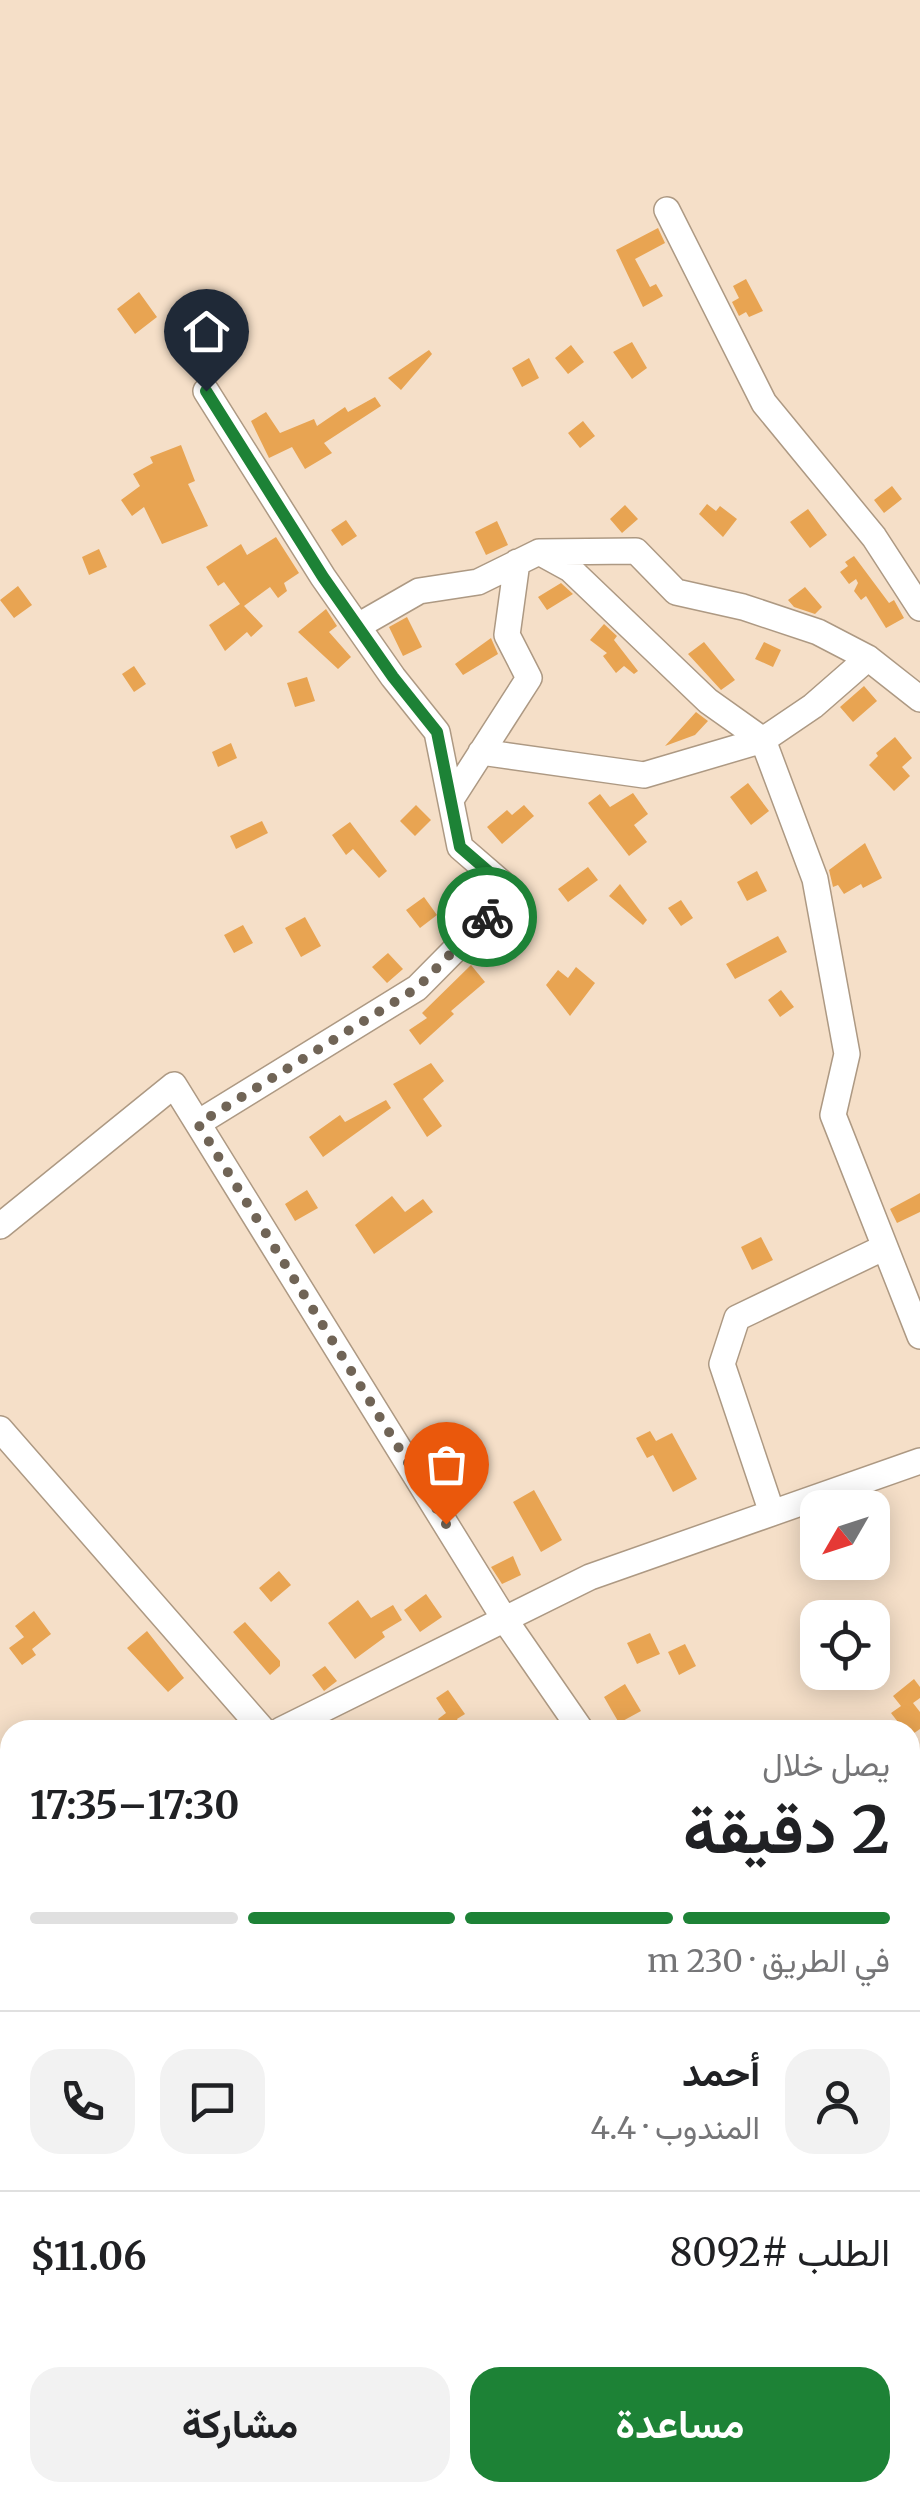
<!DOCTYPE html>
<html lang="ar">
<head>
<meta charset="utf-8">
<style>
	body { margin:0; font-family:Merriweather,Vazirmatn,serif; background:#f2f2f2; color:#202124; direction:rtl; height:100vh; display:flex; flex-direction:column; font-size:38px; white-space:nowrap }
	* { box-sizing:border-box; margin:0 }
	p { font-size:32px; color:#757577 }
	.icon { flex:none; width:55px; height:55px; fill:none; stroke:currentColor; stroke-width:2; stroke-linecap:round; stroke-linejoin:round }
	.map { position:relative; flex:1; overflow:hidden; direction:ltr }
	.side { position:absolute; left:0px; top:1720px; width:920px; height:782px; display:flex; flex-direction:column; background:#fff; border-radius:30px 30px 0 0; box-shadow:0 5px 25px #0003; direction:rtl }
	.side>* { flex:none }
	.needle { width:65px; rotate:231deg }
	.fabs { position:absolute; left:800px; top:1490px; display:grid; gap:20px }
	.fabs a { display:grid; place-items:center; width:90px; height:90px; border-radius:20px; background:#fff; box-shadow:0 5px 25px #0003; font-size:50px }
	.pin { position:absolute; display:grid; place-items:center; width:85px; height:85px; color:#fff; margin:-102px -42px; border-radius:50% 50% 50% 0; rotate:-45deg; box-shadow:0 0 10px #0007 }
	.pin .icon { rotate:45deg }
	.courier { position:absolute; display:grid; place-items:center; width:100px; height:100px; margin:-50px; border:8px solid #1d8236; border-radius:50%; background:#fff; color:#222; box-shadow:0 2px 12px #0007 }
	.head em { font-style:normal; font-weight:700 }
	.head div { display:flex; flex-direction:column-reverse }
	.head { display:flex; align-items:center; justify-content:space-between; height:170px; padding:0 30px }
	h1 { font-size:65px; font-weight:700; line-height:75px }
	.bar { display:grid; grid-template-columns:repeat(4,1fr); gap:15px 10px; align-content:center; height:120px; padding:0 30px }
	.bar i { height:12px; border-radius:8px; background:#e0e0e0 }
	.bar .selected { background:#1d8236 }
	.bar p { grid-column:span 4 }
	.line { display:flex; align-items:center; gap:25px; padding:0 30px; border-top:2px solid #e0e0e0 }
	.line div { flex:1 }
	.round { display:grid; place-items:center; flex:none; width:105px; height:105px; border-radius:30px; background:#f2f2f2 }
	.button { display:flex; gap:20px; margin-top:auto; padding:20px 30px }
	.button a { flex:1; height:115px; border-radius:30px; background:#1d8236; color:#fff; font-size:40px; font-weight:700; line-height:115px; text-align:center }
	.button a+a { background:#f2f2f2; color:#202124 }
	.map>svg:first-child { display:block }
	.building { fill:#e8a452 }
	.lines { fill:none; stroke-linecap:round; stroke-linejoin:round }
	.minor-casing { stroke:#ad9983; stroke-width:28 }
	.minor { stroke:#fff; stroke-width:25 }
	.done { stroke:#706456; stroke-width:10; stroke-dasharray:0 18 }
	.route { stroke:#1d8236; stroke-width:12 }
</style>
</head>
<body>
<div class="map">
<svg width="920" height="2501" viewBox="0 0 920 2501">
	<rect width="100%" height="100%" fill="#f5dfc8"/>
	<path class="building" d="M658,228l7,15 -30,16 15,28 6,-3 7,12 -20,11 -27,-57z
		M746,279l17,32 -14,6 -3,-5 -7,4 -7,-14 7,-4 -6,-12z
		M139,292l18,25 -22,17 -18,-25z
		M632,342l15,26 -15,11 -19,-27z
		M571,345l13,17 -16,12 -13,-16z
		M429,350l3,4 -31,36 -13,-12z
		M529,358l10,20 -17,9 -10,-19z
		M375,397l6,9 -57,37 8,10 -27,16 -13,-22 -23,11 -18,-37 15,-9 14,21 34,-14 3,7 28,-19 3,5z
		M583,421l12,15 -15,12 -12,-15z
		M181,445l14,36 -7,3 20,42 -46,18 -18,-37 -12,9 -11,-16 19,-14 -7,-12 20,-11 -3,-6z
		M892,486l10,13 -18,14 -10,-13z
		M707,504l9,7 4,-5 17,13 -14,18 -24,-23z
		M625,505l13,14 -16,14 -12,-14z
		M808,509l19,26 -17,13 -20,-26z
		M346,520l11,16 -15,10 -11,-16z
		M497,521l11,24 -22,10 -11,-23z
		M276,537l23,36 -15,10 3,8 -9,7 -8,-11 -26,19 19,20 -12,11 -4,-5 -22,19 -16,-26 31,-21 -16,-22 -6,4 -12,-19 35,-23 6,11z
		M99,549l8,18 -18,8 -7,-18z
		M854,556l35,47 5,-3 10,18 -18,10 -20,-32 -5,4 -7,-9 4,-8 -2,-4 -7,5 -9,-12 8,-6 -3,-4z
		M561,583l12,11 -26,16 -9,-13z
		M18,586l14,19 -18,13 -14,-18z
		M805,587l17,20 -7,7 -21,-7 -6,-7z
		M326,609l11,17 -8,6 22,25 -13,12 -40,-37z
		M407,617l15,30 -19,9 -14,-29z
		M604,624l13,12 -3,4 24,31 -4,3 -10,-8 -8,7 -13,-17 4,-3 -17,-13z
		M491,638l7,16 -35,21 -8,-11z
		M704,642l31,38 -14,10 -33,-36z
		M764,642l17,8 -8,17 -18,-8z
		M134,666l12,18 -12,8 -12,-18z
		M307,677l8,24 -20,6 -8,-24z
		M864,686l13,15 -24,21 -13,-15z
		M696,712l12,9 -13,14 -30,11z
		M895,737l17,21 -10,9 8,9 -16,15 -25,-26 9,-9 -2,-3z
		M231,743l6,15 -19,9 -6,-15z
		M748,783l21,28 -18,14 -21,-28z
		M633,793l15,21 -14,11 13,17 -18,14 -41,-53 12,-9 10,13z
		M416,805l15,15 -16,16 -15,-15z
		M524,805l10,11 -32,28 -15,-17 20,-17 5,5z
		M262,821l6,12 -32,16 -6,-13z
		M350,822l37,49 -8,7 -26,-29 -7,6 -14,-20z
		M865,843l17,35 -19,10 -2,-4 -17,10 -6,-9 -5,2 -4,-17z
		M588,867l10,13 -30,22 -10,-13z
		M757,871l10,20 -20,10 -10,-19z
		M620,884l27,36 -4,5 -34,-29z
		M424,897l13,18 -17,13 -14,-18z
		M681,900l12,18 -12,8 -13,-18z
		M305,917l16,29 -20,11 -16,-29z
		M243,925l10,18 -19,10 -10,-18z
		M778,936l9,16 -52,27 -9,-15z
		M388,953l15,16 -16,14 -15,-16z
		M471,965l14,17 -34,29 3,3 -34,31 -11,-15 18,-12 -5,-5z
		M576,967l19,16 -25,33 -24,-31 12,-15 10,8z
		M781,990l13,17 -14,10 -12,-17z
		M431,1063l13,18 -21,18 19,27 -15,11 -34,-53z
		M386,1100l5,8 -68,49 -14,-20 31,-22 5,7z
		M307,1190l11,18 -23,13 -10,-17z
		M920,1193v19l-23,11 -7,-14z
		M392,1196l13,16 18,-13 10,13 -59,42 -19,-29z
		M761,1237l12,23 -21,10 -11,-23z
		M650,1431l6,10 16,-8 25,46 -24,13 -20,-37 -6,3 -11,-20z
		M534,1490l28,50 -21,12 -28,-50z
		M513,1556l8,19 -19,9 -11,-17z
		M279,1571l12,14 -20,17 -12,-14z
		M426,1594l16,23 -22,15 -16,-22z
		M358,1600l13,18 22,-13 9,15 -20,12 3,5 -30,22 -27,-36z
		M34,1611l17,23 -19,15 4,6 -14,10 -13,-17 15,-11 -9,-11z
		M245,1622l35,39v5l-10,9 -37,-43z
		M147,1631l37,47 -16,14 -41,-44z
		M650,1633l10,21 -23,10 -10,-21z
		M685,1644l11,22 -17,9 -11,-23z
		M325,1666l12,15 -13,10 -12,-16z
		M914,1679l6,8v11l-7,5 7,9v17l-10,7v-6h-6l-13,-17 10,-7 -8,-10z
		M625,1684l16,27 -22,12 -15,-26z
		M448,1690l17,24 -8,5 6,11h-17l-8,-11 8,-6 -10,-15z"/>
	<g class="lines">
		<defs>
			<path id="minor" d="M667,210l97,193 110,134 46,71
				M539,552l97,-1 40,41 67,15 75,25 50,26 52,41
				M358,626l61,-35 59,-9 61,-30 31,17 138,132 55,39 52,139 32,175 -14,61 87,221
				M481,752l163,23 119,-35 50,-34 55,-48
				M452,798l77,-120 -22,-43 10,-73
				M198,1123l219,-135 95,-96 -52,-45 -23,-115 -44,-55 -70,-100 -117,-186
				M0,1226l174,-141 331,535 76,110
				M0,1429l263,301
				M772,1513l-50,-149 15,-46 148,-71
				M281,1730l309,-153 330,-116
				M0,1777l10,15
				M910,1863l10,-8
				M910,2045l10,-3
				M910,2321l10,8
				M0,2379l10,10
				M93,2492l7,9
				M435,2492l6,9
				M688,2492l6,9
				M548,2501l11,-9"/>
		</defs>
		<use href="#minor" class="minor-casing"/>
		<use href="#minor" class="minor"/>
	</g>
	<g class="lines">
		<path class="done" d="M446,1524l-248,-400 219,-136 70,-71"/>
		<path class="route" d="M206,391l117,186 70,100 44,55 23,115 52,45 -25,25"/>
	</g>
</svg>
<div class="fabs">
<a><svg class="needle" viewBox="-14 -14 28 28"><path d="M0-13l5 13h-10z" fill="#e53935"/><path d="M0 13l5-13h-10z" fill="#757577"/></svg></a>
<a><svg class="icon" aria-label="locate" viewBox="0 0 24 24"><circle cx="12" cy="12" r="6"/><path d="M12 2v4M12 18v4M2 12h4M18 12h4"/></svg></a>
</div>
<div class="pin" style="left:446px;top:1524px;background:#ea580c"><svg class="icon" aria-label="bag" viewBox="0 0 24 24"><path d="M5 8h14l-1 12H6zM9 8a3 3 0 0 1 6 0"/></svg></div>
<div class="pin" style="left:206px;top:391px;background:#1f2937"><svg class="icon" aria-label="home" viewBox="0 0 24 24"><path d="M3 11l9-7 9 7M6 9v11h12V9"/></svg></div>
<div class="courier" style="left:487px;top:917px"><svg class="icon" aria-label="bike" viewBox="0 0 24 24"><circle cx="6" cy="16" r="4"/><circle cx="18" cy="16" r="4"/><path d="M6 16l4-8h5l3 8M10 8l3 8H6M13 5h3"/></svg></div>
<section class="side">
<div class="head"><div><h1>2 دقيقة</h1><p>يصل خلال</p></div><em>17:30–17:35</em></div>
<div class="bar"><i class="selected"></i><i class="selected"></i><i class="selected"></i><i></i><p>في الطريق · 230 m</p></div>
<div class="line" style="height:180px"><a class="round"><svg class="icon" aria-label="person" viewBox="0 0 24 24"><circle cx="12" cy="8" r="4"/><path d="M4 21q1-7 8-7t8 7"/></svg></a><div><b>أحمد</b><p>المندوب · 4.4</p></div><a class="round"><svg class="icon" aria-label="chat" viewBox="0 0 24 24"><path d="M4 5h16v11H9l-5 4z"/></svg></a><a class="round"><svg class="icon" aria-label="phone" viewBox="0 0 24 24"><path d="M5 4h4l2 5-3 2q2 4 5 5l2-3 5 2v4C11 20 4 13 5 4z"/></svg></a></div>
<div class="line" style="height:130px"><div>الطلب #8092</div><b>$11.06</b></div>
<div class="button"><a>مساعدة</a><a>مشاركة</a></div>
</section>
</div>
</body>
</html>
